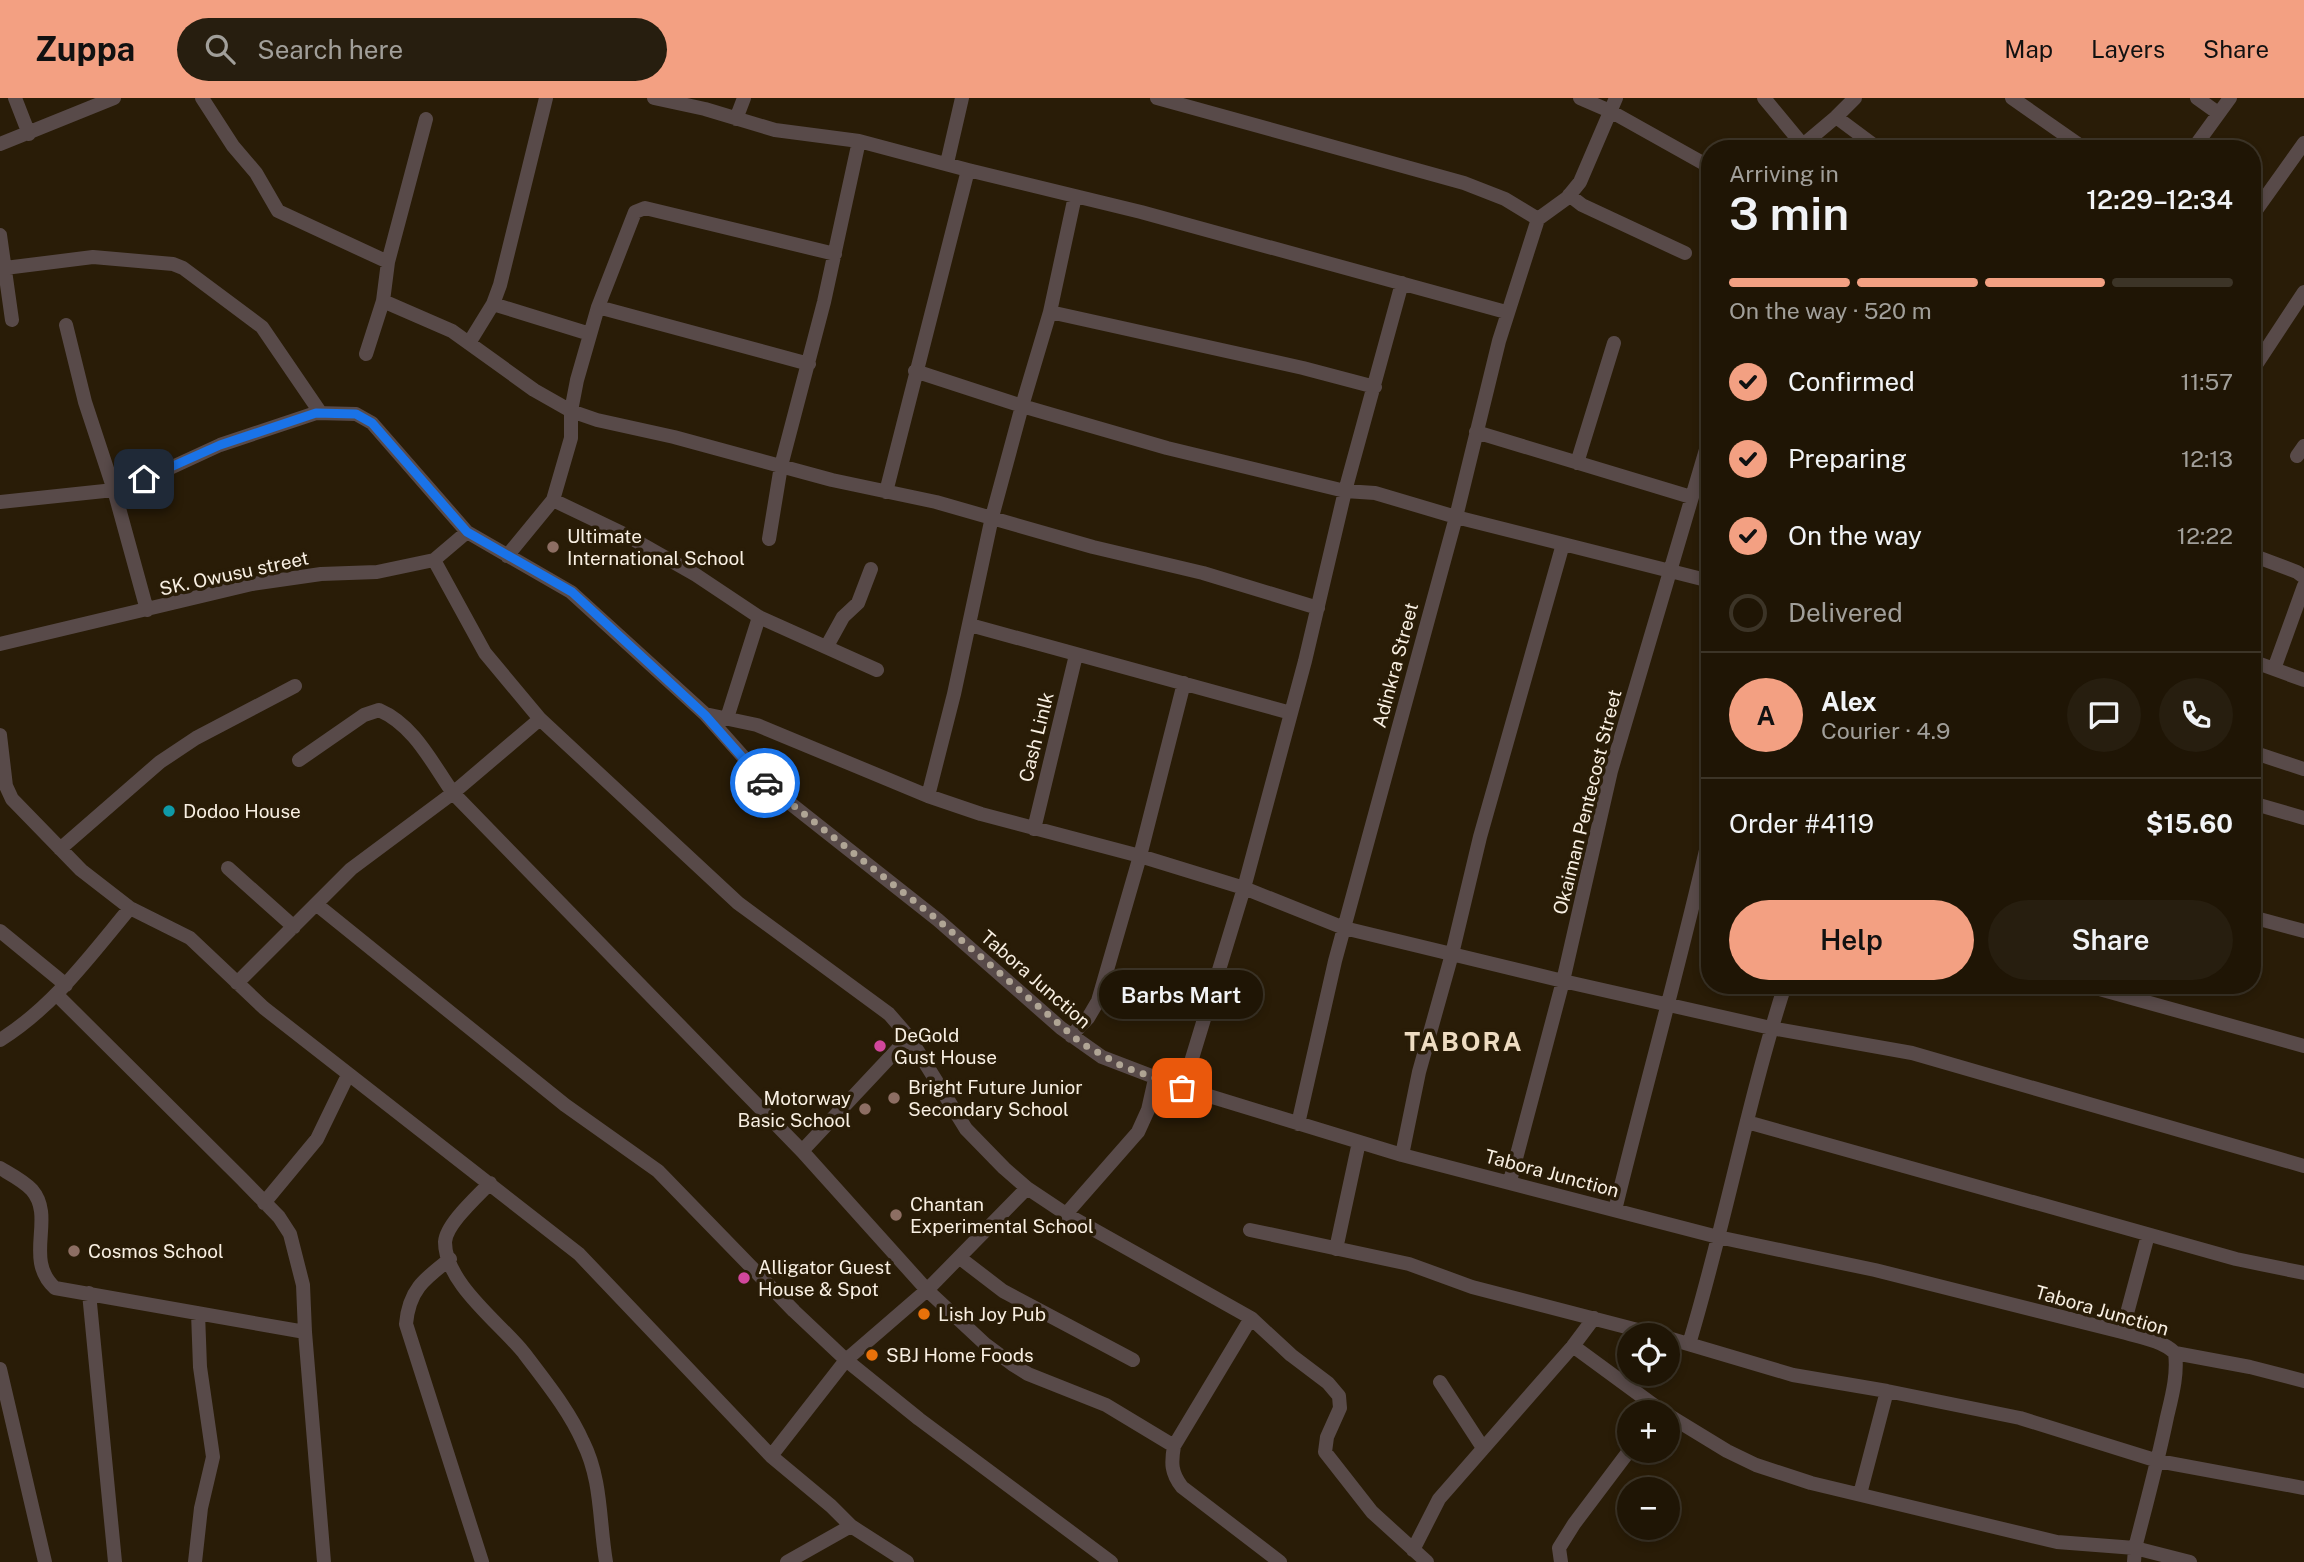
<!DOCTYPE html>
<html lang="en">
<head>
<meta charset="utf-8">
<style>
	body { margin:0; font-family:"Public Sans",sans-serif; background:#271e0f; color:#f1f3f6; height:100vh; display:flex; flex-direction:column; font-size:26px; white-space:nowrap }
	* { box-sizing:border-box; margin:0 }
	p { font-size:23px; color:#a19f9a }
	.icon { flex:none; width:38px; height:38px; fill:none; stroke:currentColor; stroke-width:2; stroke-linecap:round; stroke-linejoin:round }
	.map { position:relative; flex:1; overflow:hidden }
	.sheet { position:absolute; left:1701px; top:42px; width:560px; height:854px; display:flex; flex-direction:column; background:#1f1505; border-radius:28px; box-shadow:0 4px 10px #0003,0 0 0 2px #3c3427 }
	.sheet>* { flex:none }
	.buttons { position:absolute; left:1617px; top:1225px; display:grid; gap:14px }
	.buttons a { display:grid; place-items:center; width:63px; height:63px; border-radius:50%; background:#1f1505; box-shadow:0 4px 10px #0003,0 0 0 2px #3c3427; font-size:35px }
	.pin { position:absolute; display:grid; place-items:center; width:60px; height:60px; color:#fff; margin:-30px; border-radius:14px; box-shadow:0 4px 10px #0006 }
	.courier { position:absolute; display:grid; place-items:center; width:70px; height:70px; margin:-35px; border:5px solid #1a73e8; border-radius:50%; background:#fff; color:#222; box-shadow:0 2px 9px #0007 }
	.bubble { position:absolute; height:49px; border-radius:24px; background:#1f1505; box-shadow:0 4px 10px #0003,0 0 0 2px #3c3427; font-size:23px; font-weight:600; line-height:49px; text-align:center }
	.summary em { font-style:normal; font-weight:600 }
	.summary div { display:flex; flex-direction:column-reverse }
	.summary { display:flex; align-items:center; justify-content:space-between; height:119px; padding:0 28px }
	h1 { font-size:46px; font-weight:600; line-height:52px }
	.bar { display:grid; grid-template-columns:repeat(4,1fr); gap:10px 7px; align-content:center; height:84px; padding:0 28px }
	.bar i { height:9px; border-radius:5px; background:#3c3427 }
	.bar .active { background:#f3a082 }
	.bar p { grid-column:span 4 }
	.line { display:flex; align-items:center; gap:18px; padding:0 28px; border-top:2px solid #3c3427 }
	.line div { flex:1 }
	.round { display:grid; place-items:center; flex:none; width:74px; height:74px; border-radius:37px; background:#271e0f }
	ol { padding:0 28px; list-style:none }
	li { display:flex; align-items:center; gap:21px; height:77px }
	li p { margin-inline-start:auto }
	li .icon { padding:7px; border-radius:50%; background:#f3a082; color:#111; stroke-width:4 }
	li:last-child { color:#a19f9a }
	li i { width:38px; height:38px; border:4px solid #3c3427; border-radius:50% }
	.button { display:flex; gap:14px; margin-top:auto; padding:14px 28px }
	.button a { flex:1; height:80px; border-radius:42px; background:#f3a082; color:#111; font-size:28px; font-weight:600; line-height:80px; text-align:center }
	.button a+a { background:#271e0f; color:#f1f3f6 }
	header { display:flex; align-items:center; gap:42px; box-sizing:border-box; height:98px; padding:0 35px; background:#f3a082; color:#111 }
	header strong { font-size:33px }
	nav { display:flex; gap:38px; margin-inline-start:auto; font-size:24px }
	.search { width:490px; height:63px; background:#271e0f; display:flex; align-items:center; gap:18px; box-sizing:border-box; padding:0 24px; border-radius:38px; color:#a19f9a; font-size:26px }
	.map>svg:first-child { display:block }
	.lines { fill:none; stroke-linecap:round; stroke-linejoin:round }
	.minor { stroke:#584a49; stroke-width:14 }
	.done { stroke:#b0a595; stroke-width:7; stroke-dasharray:0 12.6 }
	.route { stroke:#1a73e8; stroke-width:9 }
	.education-dot { fill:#8d6e63; stroke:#291c07; stroke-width:2.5 }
	.culture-dot { fill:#0f9aa8; stroke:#291c07; stroke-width:2.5 }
	.hotel-dot { fill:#d1479c; stroke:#291c07; stroke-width:2.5 }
	.food-dot { fill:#e8710a; stroke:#291c07; stroke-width:2.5 }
	.labels { text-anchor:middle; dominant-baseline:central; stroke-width:7; stroke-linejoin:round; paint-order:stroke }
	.poi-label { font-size:19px; fill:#f8efe2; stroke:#291c07; text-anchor:start }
	.street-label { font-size:19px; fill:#f8efe2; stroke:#291c07 }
	.district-label { font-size:26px; font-weight:bold; letter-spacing:2px; fill:#eedcc2; stroke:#291c07 }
</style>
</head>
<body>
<header>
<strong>Zuppa</strong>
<div class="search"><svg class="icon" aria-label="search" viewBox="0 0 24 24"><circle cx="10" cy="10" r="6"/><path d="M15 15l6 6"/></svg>Search here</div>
<nav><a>Map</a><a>Layers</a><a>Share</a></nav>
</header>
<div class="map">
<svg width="2304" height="1464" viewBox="0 0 2304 1464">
	<rect width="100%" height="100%" fill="#291c07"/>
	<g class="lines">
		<path class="minor" d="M15,0l14,36
			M202,0l31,48 23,27 22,38 110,51 -5,39 69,30 82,59 37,21 26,9 77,17 158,43 104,22 157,45 110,26 115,35
			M654,0l51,11 70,21 84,11 109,29 173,42 365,100
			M1157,0l307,85 41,16 33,20
			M1580,0l30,13 100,56
			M1764,0l38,46
			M2012,0l73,51
			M2197,0l21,15
			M1836,19l43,32
			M736,21l8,-21
			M0,46l114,-46
			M1798,51l38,-32 19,-19
			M2193,51l37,-51
			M947,65l15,-65
			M1569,97l13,10 103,48
			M2252,118l52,-73
			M1538,121l29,-21 13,-16 36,-84
			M0,137l12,85
			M388,164l38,-143
			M5,170l88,-11 80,7 10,4 79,59 58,85
			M493,206l97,30
			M598,209l211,57
			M1050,214l253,56 72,19
			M66,227l19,77 29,88 33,120
			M469,245l24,-39 7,-19 46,-187
			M366,256l17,-53
			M915,273l107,35 145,42 178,43 30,2 81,24 254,64
			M2252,273l52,-79
			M1476,334l215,65
			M2297,358l7,-10
			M1577,365l37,-120
			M886,394l82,-322
			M553,402l71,34 72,41 63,42 118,53
			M0,404l114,-12 54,-21 52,-24 96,-32 40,1 16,9 95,109 104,60 134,122 67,75 166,131 123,108 41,29 81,31 219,67 316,82 157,33 247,62c17,5 40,8 53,21l75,14 54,14
			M769,441l12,-73 43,-164 35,-161
			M2252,457l45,17 7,5
			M507,458l46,-56 18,-62v-27l6,-31 21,-73 37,-95 10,-4 190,46
			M970,527l321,88
			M0,546l252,-60 69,-10 56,-2 57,-12 33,-28
			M827,548l16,-29 15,-14 13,-34
			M2252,563l52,19
			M2274,571l30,-83
			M705,616l52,11 171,71 53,18 159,42 104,32 100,40 219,53 208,47 141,25 392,113
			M727,620l32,-101
			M540,621l198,184 151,111 20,23 57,92 38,39 23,20 39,26 185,104 40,37 37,28 11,13 1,12 -13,29 -2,15 47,60 55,50
			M0,637l6,51 6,13 69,71 49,38 60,30 74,70 315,246 192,202 60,50 20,20 56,36
			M2252,654l52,17
			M299,662l65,-45 15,-5c35,15 53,53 74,83l349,358 125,139 -81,70 -75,96
			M928,698l26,-102 38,-177 30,-111 28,-94 25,-116
			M2252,705l52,15
			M1034,731l42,-174
			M60,751l100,-87 36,-24 99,-52
			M228,770l66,59
			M316,806l249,201 93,66 136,140 52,49 73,59 192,143
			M2252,819l52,14
			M0,833l66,54
			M237,885l114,-114 102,-76 87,-74 -55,-66 -51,-93
			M2085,887l219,61
			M57,897l184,183 38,39 11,17 13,51 2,47 19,230
			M1071,938l17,-18 10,-17 42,-145 44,-173
			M0,942c53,-33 90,-84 130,-132
			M1183,990l61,-200 61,-227 40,-170 57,-208
			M1747,1024l489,137 68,14
			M1298,1026l37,-163 121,-444 43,-176 39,-122
			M802,1053l107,-114
			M1402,1057l17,-83 33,-118 28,-117 83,-293
			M0,1070c10,6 24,13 32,22 24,28 -9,69 23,98l250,44
			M1510,1083l53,-200 48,-210 99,-335
			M490,1085c-12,13 -44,41 -45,59 0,41 55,81 79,111 21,28 45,57 59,89 19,38 16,79 23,120
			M1027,1090l-100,102 58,54 27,20 16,10 78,31 68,41
			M264,1105l53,-64 31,-64
			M1615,1112c31,-126 66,-250 95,-377
			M1066,1116l72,-82 10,-22 7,-31
			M1250,1132l159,34 63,23 185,48
			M1336,1151l23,-107
			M960,1160l43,33 130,69
			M450,1161c-26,20 -41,31 -44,65l76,238
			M89,1195l26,269
			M1251,1220l-77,128c-3,17 -3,27 8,41l98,75
			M2122,1234l26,-97
			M1668,1240l125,37 94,16 133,27 138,43 146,27
			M1689,1246c36,-119 58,-241 96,-359
			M1573,1248l90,66
			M2175,1255c3,21 -3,43 -8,64 -9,44 -21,88 -32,131l55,14
			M0,1271l45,193
			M1440,1284l43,66
			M1668,1317l59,36 29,14 55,18 246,59 78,6 -1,14
			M1860,1396l27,-103
			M1413,1452l26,-51 134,-153 21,-28
			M195,1464l6,-54 12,-51 -13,-90 -2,-54
			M787,1464l64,-36
			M1561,1464l-2,-14 15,-24 55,-73"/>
	</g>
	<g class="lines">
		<path class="done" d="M765,685l173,137 143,123 41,23 60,22"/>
		<path class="route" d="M144,381l76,-34 96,-32 40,1 16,9 95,109 105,60 133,123 60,68"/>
	</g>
	<g class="education-dot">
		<circle cx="553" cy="449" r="7"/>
		<circle cx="894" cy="1000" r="7"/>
		<circle cx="865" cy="1011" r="7"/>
		<circle cx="896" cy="1117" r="7"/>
		<circle cx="74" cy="1153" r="7"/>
	</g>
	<circle class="culture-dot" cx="169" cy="713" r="7"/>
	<g class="hotel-dot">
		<circle cx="880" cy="948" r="7"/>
		<circle cx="744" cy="1180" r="7"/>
	</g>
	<g class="food-dot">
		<circle cx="924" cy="1216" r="7"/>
		<circle cx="872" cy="1257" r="7"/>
	</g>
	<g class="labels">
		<g class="poi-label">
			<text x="567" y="438">Ultimate<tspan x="567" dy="22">International School</tspan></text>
			<text x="183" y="713">Dodoo House</text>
			<text x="894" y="937">DeGold<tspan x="894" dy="22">Gust House</tspan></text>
			<text x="908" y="989">Bright Future Junior<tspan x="908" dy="22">Secondary School</tspan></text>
			<text x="851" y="1000" text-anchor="end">Motorway<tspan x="851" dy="22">Basic School</tspan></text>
			<text x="910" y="1106">Chantan<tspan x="910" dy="22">Experimental School</tspan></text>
			<text x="88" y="1153">Cosmos School</text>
			<text x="758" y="1169">Alligator Guest<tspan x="758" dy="22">House &amp; Spot</tspan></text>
			<text x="938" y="1216">Lish Joy Pub</text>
			<text x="886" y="1257">SBJ Home Foods</text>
		</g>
		<g class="street-label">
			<text transform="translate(234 475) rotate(-12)">SK. Owusu street</text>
			<text transform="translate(1395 567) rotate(-75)">Adinkra Street</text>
			<text transform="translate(1036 639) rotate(-76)">Cash Linlk</text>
			<text transform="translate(1587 704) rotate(-76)">Okaiman Pentecost Street</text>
			<text transform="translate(1036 881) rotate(41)">Tabora Junction</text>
			<text transform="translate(1552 1075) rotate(15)">Tabora Junction</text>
			<text transform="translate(2102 1212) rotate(16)">Tabora Junction</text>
		</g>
		<g class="district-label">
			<text x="1464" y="943">TABORA</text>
		</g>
	</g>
</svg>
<div class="buttons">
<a><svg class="icon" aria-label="locate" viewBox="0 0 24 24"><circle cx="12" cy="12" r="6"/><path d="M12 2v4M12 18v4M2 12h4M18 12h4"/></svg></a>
<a>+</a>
<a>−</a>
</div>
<div class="pin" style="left:1182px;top:990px;background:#ea580c"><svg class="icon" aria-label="bag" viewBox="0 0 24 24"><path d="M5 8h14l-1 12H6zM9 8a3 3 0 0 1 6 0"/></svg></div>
<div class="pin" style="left:144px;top:381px;background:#1f2937"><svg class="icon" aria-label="home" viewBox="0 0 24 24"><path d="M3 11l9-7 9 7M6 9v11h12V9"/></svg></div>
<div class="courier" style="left:765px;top:685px"><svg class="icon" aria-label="car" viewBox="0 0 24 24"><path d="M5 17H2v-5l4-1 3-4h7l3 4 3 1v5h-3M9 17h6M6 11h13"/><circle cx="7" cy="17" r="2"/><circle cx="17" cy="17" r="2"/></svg></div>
<div class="bubble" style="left:1099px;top:872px;width:164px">Barbs Mart</div>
<section class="sheet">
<div class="summary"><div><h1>3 min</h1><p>Arriving in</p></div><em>12:29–12:34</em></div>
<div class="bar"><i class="active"></i><i class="active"></i><i class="active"></i><i></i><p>On the way · 520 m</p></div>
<ol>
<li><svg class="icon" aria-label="check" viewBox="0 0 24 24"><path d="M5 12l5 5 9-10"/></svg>Confirmed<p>11:57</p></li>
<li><svg class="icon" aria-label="check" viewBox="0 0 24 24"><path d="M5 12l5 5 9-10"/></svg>Preparing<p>12:13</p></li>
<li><svg class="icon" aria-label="check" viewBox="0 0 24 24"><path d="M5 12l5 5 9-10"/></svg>On the way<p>12:22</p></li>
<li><i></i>Delivered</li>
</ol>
<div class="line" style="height:126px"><b class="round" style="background:#f3a082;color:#111">A</b><div><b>Alex</b><p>Courier · 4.9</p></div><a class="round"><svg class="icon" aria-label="chat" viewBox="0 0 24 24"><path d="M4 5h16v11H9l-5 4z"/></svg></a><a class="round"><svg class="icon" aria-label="phone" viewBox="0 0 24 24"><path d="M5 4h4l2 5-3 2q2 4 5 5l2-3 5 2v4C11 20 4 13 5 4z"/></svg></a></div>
<div class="line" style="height:91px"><div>Order #4119</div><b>$15.60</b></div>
<div class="button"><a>Help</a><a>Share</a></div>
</section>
</div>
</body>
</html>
